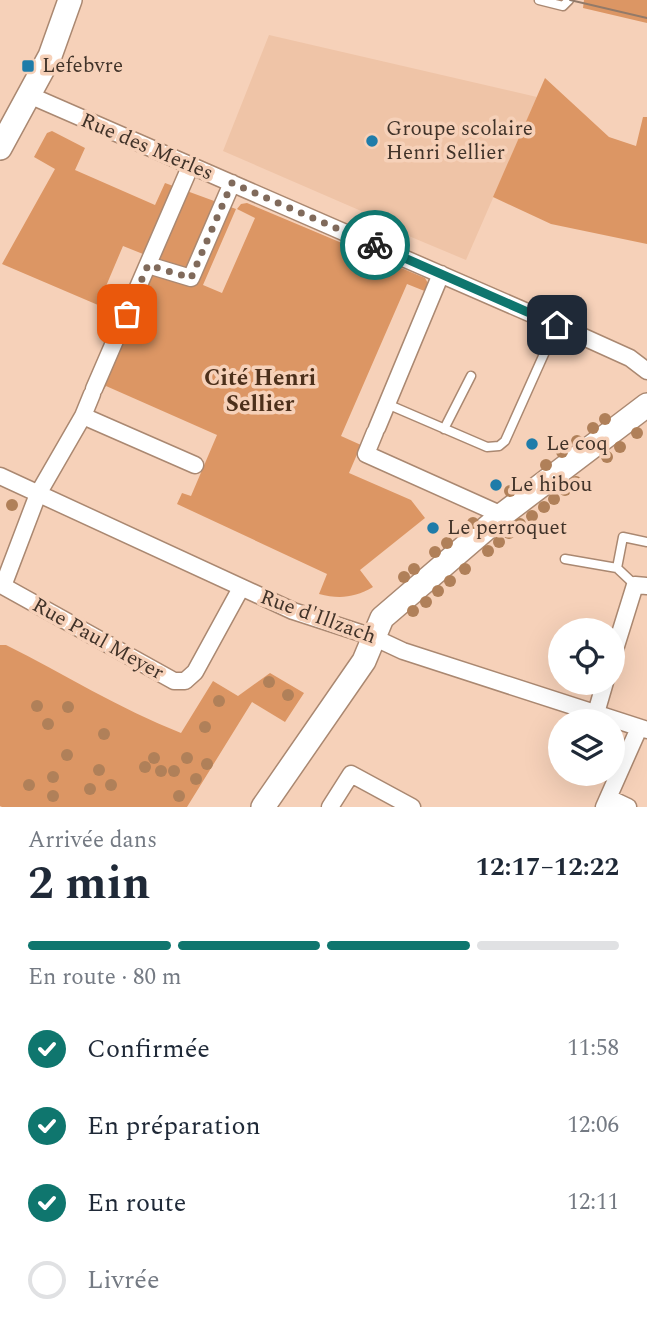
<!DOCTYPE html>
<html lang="fr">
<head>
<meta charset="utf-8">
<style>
	body { margin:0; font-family:Spectral,serif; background:#f2f2f3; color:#1f2937; height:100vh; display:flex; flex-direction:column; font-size:26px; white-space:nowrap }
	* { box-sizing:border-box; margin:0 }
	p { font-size:23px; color:#747a83 }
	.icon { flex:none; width:38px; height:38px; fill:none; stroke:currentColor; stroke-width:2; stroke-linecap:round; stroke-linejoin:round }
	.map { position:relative; height:807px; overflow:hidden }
	.panel { display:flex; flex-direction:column; background:#fff; flex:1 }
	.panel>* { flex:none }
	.fabs { position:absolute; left:548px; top:618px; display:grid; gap:14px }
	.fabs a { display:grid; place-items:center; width:77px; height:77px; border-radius:50%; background:#fff; box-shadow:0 7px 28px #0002; font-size:35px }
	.pin { position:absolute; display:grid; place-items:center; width:60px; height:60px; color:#fff; margin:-30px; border-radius:14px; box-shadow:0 4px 10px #0006 }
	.courier { position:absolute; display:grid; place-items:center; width:70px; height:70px; margin:-35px; border:5px solid #0f766e; border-radius:50%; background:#fff; color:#222; box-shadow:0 2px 9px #0007 }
	.headline em { font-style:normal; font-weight:700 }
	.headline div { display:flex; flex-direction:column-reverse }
	.headline { display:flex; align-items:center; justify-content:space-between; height:119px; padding:0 28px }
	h1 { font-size:46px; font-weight:700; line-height:52px }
	.bar { display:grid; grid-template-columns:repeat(4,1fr); gap:10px 7px; align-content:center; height:84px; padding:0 28px }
	.bar i { height:9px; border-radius:5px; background:#e0e1e3 }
	.bar .active { background:#0f766e }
	.bar p { grid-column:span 4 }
	ol { padding:0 28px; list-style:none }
	li { display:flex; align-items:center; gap:21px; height:77px }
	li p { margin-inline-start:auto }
	li .icon { padding:7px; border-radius:50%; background:#0f766e; color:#fff; stroke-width:4 }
	li:last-child { color:#747a83 }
	li i { width:38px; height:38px; border:4px solid #e0e1e3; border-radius:50% }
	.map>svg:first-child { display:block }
	.built { fill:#efc4a7 }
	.green { fill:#dc9664 }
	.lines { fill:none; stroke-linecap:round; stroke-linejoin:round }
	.lane-casing { stroke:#aa8871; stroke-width:11 }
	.street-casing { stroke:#aa8871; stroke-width:19 }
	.secondary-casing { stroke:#aa8871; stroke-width:26 }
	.lane { stroke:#fff; stroke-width:8 }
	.street { stroke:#fff; stroke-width:16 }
	.secondary { stroke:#fff; stroke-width:23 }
	.tram { stroke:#927a69; stroke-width:2 }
	.tree { fill:#b08059 }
	.done { stroke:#806a5b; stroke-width:7; stroke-dasharray:0 12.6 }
	.route { stroke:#0f766e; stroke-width:9 }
	.poi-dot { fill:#1f7ca9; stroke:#f6d1b9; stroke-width:2.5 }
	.labels { text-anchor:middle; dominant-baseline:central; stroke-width:7; stroke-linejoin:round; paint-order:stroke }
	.poi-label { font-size:21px; fill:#413329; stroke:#f6d1b9; text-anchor:start }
	.street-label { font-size:21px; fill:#413329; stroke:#f6d1b9 }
	.neighbourhood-label { font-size:23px; font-weight:bold; fill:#4c301b; stroke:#f6d1b9 }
</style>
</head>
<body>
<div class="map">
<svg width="647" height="807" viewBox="0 0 647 807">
	<rect width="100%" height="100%" fill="#f6d1b9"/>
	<path class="built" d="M269,35l268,62 -71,163 -93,-39 2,-4 -152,-66z"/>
	<path class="green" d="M584,0h63v23l-64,-15z
		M545,78l64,59 27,9 7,-29h4v127l-96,-20 -58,-27z
		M52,131l33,17 -10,22 80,35 10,-22 71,26 -33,76 19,8 33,-75 -18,-9 4,-5 6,-1 178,75 4,7 -2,7 -20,-8 -66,152 20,9 -12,28 62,27 14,18 -65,52 13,17c-19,11 -34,12 -54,7l8,-20 -150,-70 5,-11 9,3 26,-61 -111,-49 -4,6 -16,-7 57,-131 -20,-8 -25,59 -96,-41 53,-95 -21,-12 13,-24z
		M0,645h6c58,29 114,64 175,88l32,-52 25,15 32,-23 34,20 -19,29 -33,-20 -65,105h-185l-2,-1z"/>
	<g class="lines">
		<defs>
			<path id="lane" d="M539,0l24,6 6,-6
				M387,404l100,43 12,-1 6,-5 52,-116
				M444,429l27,-53
				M565,559l52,9 18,17
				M617,568l6,-31 24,5"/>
			<path id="street" d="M29,95l528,230 73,33 17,13
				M148,265l43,13 41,-95
				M94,389l96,-222
				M92,394l-9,22 -45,78 -35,92 171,95h11l10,-9 46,-84
				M83,416l112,49
				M377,428l64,-154
				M375,432l-9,22 136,61
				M0,476l293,135 80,26 30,14 244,79
				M612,659l23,-74 12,1
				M596,713l9,-31
				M609,798l19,9
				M330,807l21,-33 61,33
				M604,807l35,-79"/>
			<path id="secondary" d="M0,148l50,-92 20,-56
				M263,807l101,-146 18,-43 120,-103 145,-110"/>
		</defs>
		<use href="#lane" class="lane-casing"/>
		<use href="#street" class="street-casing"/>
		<use href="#secondary" class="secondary-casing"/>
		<use href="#lane" class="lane"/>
		<use href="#street" class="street"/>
		<use href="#secondary" class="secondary"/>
		<path class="tram" d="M570,0l77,18"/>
	</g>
	<g class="tree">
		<circle cx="605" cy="419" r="6"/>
		<circle cx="593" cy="428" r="6"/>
		<circle cx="637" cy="433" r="6"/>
		<circle cx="577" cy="441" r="6"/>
		<circle cx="620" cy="447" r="6"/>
		<circle cx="562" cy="452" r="6"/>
		<circle cx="607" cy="457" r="6"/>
		<circle cx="546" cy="465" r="6"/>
		<circle cx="576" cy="482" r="6"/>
		<circle cx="565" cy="490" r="6"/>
		<circle cx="510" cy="491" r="6"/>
		<circle cx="554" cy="499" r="6"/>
		<circle cx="12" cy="505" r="6"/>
		<circle cx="544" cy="507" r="6"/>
		<circle cx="532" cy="516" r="6"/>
		<circle cx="473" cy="523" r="6"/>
		<circle cx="520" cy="524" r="6"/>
		<circle cx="509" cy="533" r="6"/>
		<circle cx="499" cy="542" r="6"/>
		<circle cx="447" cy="543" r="6"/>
		<circle cx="488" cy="551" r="6"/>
		<circle cx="435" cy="552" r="6"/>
		<circle cx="414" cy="569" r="6"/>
		<circle cx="465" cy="569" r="6"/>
		<circle cx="404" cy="577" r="6"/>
		<circle cx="450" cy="581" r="6"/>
		<circle cx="438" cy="591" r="6"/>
		<circle cx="426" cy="602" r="6"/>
		<circle cx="413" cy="611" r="6"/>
		<circle cx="269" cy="682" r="6"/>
		<circle cx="288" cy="695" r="6"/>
		<circle cx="219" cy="701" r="6"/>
		<circle cx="37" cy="706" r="6"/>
		<circle cx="68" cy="707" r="6"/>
		<circle cx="48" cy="724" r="6"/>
		<circle cx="205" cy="727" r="6"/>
		<circle cx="104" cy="734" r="6"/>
		<circle cx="67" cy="755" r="6"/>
		<circle cx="154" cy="758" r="6"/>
		<circle cx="187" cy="758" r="6"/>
		<circle cx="207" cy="764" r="6"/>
		<circle cx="145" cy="767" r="6"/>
		<circle cx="99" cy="770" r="6"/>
		<circle cx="161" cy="771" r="6"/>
		<circle cx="174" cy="771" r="6"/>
		<circle cx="53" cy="777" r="6"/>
		<circle cx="196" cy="779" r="6"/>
		<circle cx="29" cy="785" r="6"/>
		<circle cx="111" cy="785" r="6"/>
		<circle cx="90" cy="789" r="6"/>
		<circle cx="53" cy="796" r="6"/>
		<circle cx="179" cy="796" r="6"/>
	</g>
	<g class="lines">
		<path class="done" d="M127,314l21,-49 43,13 41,-95 143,62"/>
		<path class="route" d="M375,245l182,80"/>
	</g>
	<g class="poi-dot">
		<rect x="21" y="59" width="14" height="14" rx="3.5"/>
		<circle cx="372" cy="141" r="7"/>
		<circle cx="532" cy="444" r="7"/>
		<circle cx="496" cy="485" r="7"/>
		<circle cx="433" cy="528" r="7"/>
	</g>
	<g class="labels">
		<g class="poi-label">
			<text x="42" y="66">Lefebvre</text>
			<text x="386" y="129">Groupe scolaire<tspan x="386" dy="24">Henri Sellier</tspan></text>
			<text x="546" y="444">Le coq</text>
			<text x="510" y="485">Le hibou</text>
			<text x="447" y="528">Le perroquet</text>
		</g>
		<g class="street-label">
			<text transform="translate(147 147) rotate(23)">Rue des Merles</text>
			<text transform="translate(318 617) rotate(20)">Rue d'Illzach</text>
			<text transform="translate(98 639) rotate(29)">Rue Paul Meyer</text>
		</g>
		<g class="neighbourhood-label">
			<text x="260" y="378">Cité Henri<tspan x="260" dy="26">Sellier</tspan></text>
		</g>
	</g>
</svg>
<div class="fabs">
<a><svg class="icon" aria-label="locate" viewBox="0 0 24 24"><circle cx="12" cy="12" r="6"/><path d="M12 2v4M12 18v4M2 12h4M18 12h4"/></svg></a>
<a><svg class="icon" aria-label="layers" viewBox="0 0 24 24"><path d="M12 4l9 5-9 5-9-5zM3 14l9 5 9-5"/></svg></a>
</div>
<div class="pin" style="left:127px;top:314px;background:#ea580c"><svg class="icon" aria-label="bag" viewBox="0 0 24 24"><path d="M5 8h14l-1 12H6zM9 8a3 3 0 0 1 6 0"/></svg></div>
<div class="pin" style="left:557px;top:325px;background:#1f2937"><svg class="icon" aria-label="home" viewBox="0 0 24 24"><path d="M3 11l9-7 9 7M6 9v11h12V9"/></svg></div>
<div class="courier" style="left:375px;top:245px"><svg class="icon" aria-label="bike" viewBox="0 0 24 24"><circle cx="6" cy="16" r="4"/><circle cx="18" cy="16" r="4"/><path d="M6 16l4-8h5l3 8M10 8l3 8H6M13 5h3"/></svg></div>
</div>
<section class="panel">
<div class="headline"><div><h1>2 min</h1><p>Arrivée dans</p></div><em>12:17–12:22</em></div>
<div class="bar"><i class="active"></i><i class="active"></i><i class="active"></i><i></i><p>En route · 80 m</p></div>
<ol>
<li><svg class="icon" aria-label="check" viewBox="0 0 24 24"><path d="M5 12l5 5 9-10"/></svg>Confirmée<p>11:58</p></li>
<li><svg class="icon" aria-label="check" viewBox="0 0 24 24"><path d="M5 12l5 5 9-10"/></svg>En préparation<p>12:06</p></li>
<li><svg class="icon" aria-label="check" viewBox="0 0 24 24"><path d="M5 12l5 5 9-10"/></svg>En route<p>12:11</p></li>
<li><i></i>Livrée</li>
</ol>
</section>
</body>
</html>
